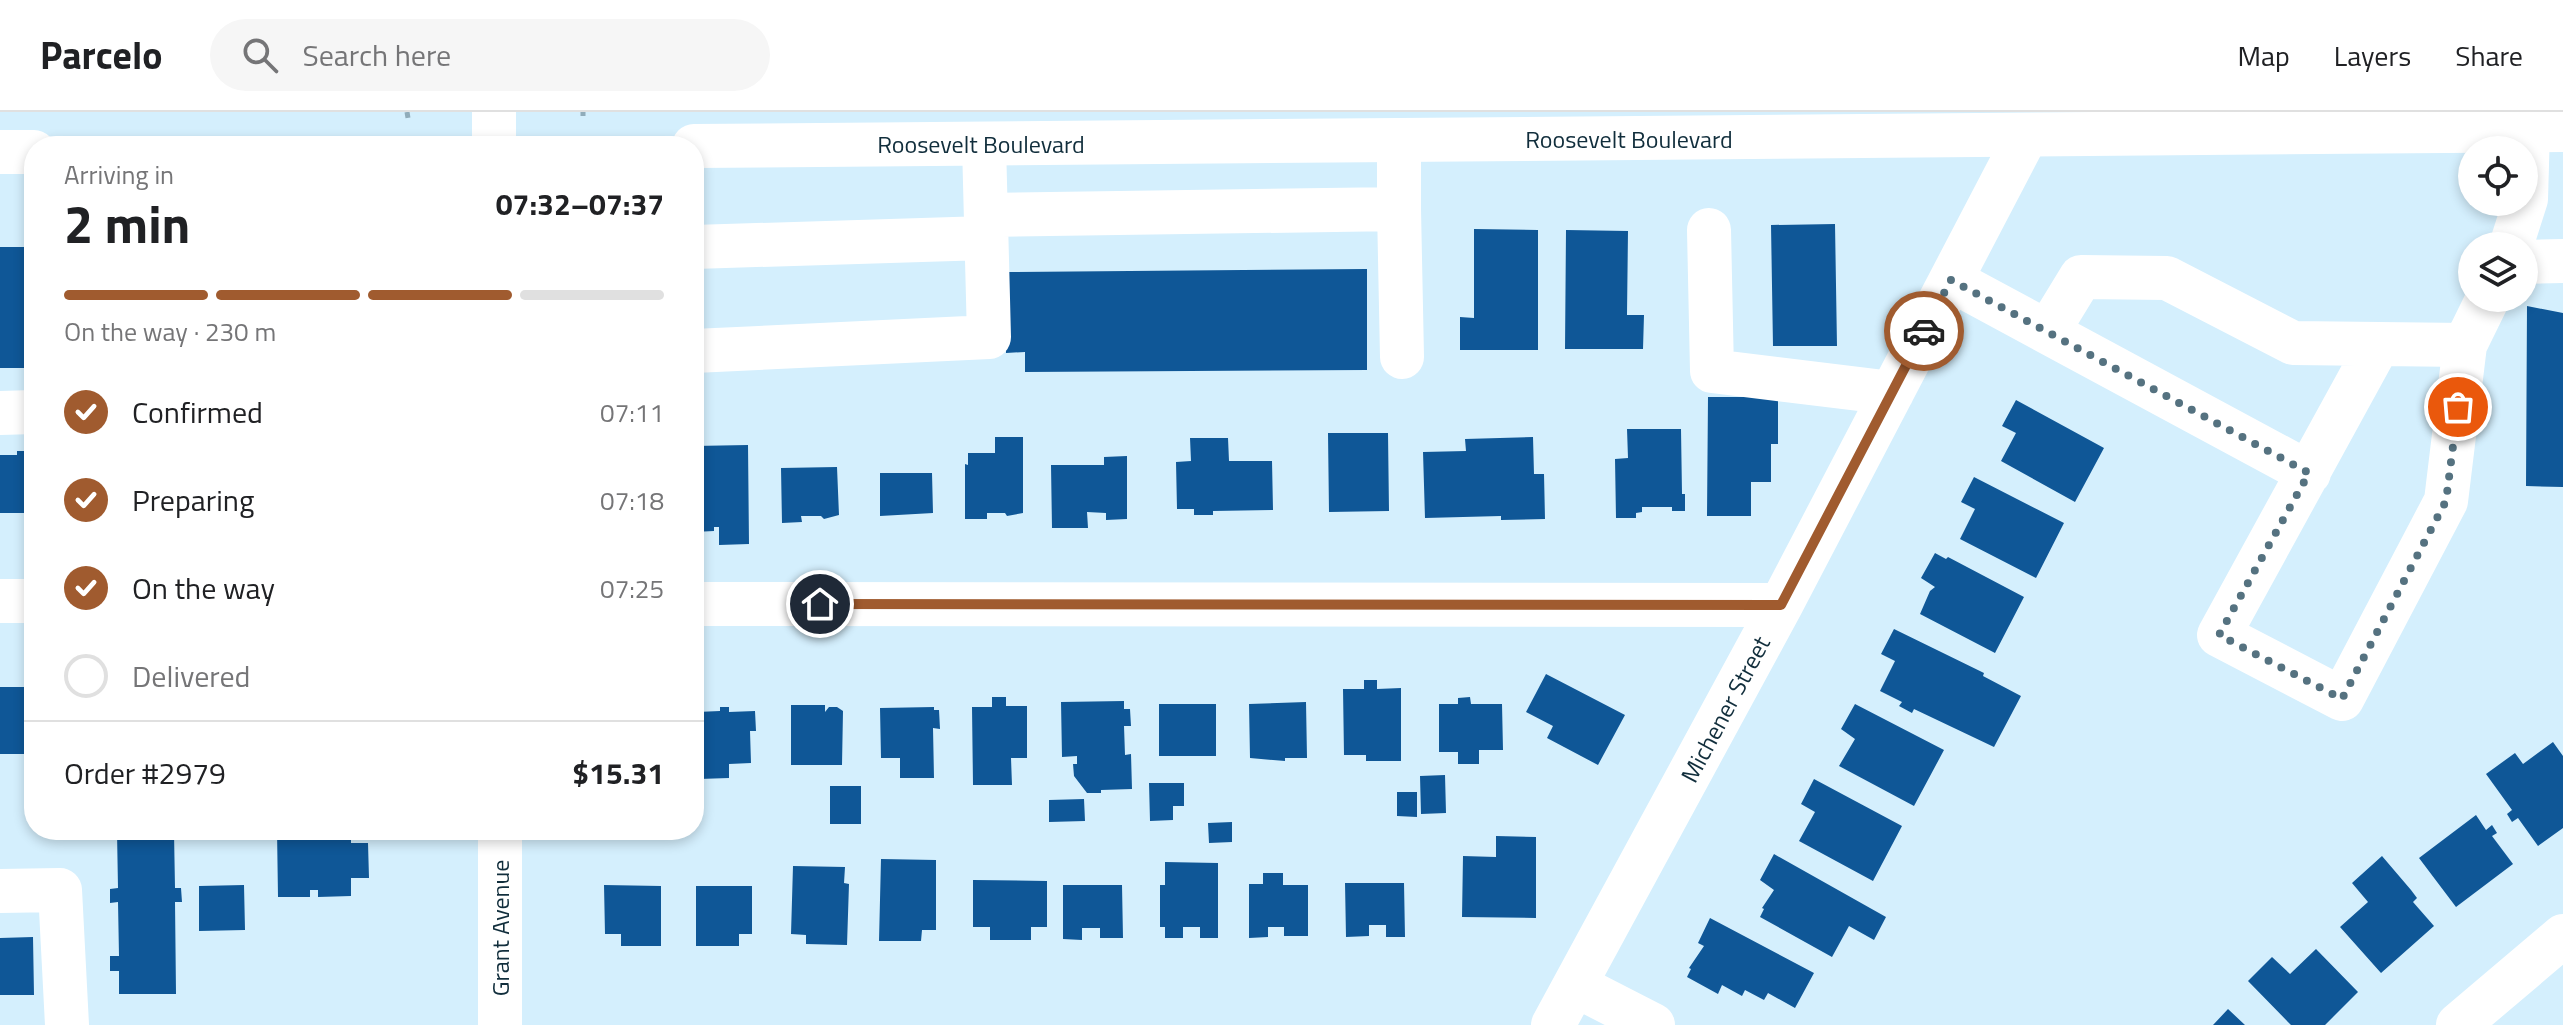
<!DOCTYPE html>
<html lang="en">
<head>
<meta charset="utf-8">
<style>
	body { margin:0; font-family:"Titillium Web",sans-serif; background:#f6f6f6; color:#202124; height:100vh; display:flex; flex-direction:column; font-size:30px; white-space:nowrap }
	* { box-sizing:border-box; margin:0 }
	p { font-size:26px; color:#757577 }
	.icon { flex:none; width:44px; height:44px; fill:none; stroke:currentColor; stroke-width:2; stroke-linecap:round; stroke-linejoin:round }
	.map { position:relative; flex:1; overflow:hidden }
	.panel { position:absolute; left:24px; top:24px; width:680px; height:704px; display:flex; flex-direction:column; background:#fff; border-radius:32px; box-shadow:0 4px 12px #0003 }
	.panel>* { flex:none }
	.fabs { position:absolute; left:2458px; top:24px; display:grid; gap:16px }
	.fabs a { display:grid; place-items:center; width:80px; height:80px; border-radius:50%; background:#fff; box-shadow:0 4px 12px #0003; font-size:40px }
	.pin { position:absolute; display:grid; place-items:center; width:68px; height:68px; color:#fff; margin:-34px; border:4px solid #fff; border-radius:50%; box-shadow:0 2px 8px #0007 }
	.courier { position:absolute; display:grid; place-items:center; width:80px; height:80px; margin:-40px; border:6px solid #a05b2f; border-radius:50%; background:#fff; color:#222; box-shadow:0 2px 10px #0007 }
	.overview em { font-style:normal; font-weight:700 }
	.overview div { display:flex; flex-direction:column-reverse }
	.overview { display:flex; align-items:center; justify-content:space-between; height:136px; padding:0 40px }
	h1 { font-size:52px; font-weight:700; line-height:60px }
	.bar { display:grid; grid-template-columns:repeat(4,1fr); gap:12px 8px; align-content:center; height:96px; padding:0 40px }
	.bar i { height:10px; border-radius:6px; background:#e0e0e0 }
	.bar .on { background:#a05b2f }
	.bar p { grid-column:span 4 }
	.line { display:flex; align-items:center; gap:20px; padding:0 40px; border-top:2px solid #e0e0e0 }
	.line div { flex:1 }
	ol { padding:0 40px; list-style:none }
	li { display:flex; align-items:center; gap:24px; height:88px }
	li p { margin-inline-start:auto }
	li .icon { padding:8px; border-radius:50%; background:#a05b2f; color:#fff; stroke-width:4 }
	li:last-child { color:#757577 }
	li i { width:44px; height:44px; border:4px solid #e0e0e0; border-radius:50% }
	header { display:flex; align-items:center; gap:48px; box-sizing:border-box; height:112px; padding:0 40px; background:#fff; border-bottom:2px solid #e0e0e0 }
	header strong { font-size:38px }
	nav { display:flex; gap:44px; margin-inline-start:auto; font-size:28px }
	.search { width:560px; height:72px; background:#f6f6f6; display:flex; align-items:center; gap:20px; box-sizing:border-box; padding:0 28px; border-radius:44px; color:#757577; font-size:30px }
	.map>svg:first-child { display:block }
	.building { fill:#0f5797 }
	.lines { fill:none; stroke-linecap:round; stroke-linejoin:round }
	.path { stroke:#90acba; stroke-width:5; stroke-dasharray:6 4; stroke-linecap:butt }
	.minor { stroke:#fff; stroke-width:44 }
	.major { stroke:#fff; stroke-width:44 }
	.highway { stroke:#fff; stroke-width:44 }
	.done { stroke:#557280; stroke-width:8; stroke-dasharray:0 14.4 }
	.route { stroke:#a05b2f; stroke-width:10 }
	.labels { text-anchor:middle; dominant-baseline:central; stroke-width:8; stroke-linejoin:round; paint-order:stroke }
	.street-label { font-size:24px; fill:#112e3c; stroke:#fff }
</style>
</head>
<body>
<header>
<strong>Parcelo</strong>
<div class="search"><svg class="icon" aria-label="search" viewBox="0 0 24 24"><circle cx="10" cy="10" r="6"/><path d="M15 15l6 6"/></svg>Search here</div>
<nav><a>Map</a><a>Layers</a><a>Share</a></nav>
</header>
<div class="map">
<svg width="2563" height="913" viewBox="0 0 2563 913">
	<rect width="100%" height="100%" fill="#d4effd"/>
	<path class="building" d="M1835,112l2,122h-64l-2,-121z
		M1474,117l64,1v120h-78v-33l14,1z
		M1566,118l62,1 -1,84h17l-1,34h-78z
		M0,135h31v14l3,-1 -1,108h-33z
		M1367,157v101l-342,2v-20l-19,1 -1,-81z
		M2527,194l36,7v174l-37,-1z
		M1708,285h70v47h-7v38h-20v34h-44z
		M2016,288l88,48 -29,54 -74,-41 15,-28 -14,-7z
		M1627,317h54l1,65h3v17h-13v-4h-30v5l-6,1v5h-20l-1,-59 13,-1z
		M1328,321h60l1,78 -60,1z
		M995,325h28v76l-16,3 -2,-3h-18v6h-22v-55l3,1v-12h27z
		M1533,325l1,37h10l1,45 -44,1v-4l-76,2 -2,-66 43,-1 -1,-12z
		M1190,326h38l1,23h43l1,49 -60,1v4h-19v-6h-17l-1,-47 15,-1z
		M748,333l1,99 -30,1v-18h-5v4l-20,1v-86z
		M17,339h9v4h6v58h-32v-58h17z
		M1127,344v63l-21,1v-7l-19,-1 1,16h-36l-1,-63h53v-8z
		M837,355l2,48 -15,4 -3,-3h-20l1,6 -20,1 -1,-55z
		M880,361h52l1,40 -53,3z
		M1974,365l90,46 -28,55 -76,-39 15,-30 -14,-7z
		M1935,441l11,6 2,-2 76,40 -29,56 -75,-39 10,-23 5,-4 -14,-9z
		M1894,517l90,44 -1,3 38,20 -27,51 -80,-38 -2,4 -13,-7 3,-4 -22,-11 15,-30 -14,-7z
		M1546,562l79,41 -27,50 -51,-27 6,-12 -27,-14z
		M1364,568h13v9l24,-1v73h-35v-6h-22l-1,-66h21z
		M0,575h26l1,67h-27z
		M992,585h14v9h21v52h-16l1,27h-39l-1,-78h20z
		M1470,585l1,7h31l1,46h-24v14h-21v-12h-19v-48h19v-6z
		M1124,589v8h6l1,17h-7l1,29 6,-1 1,35 -31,1v3h-14l-13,-17 -1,-12h4v-8l-15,1 -1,-55z
		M1306,590l1,56h-22v3l-35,-3 -1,-54z
		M1159,592h57v52h-57z
		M1855,592l89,46 -30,56 -75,-40 16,-27 -14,-10z
		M791,593h34v7l4,-5h8l6,4 -1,54h-51z
		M720,595h9v5l26,-1 1,20h-6l1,32 -22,1v14l-30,1 -2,-67 23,-1z
		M934,595v3h5l1,19 -7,-1 1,50h-34v-20h-19l-1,-50z
		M2553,630l10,14v72l-25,18 -20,-28 -6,4 -5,-8 5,-4 -26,-36 29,-21 8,11z
		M1445,663l1,38 -25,1 -1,-38z
		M1814,667l88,47 -29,55 -74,-40 16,-29 -14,-8z
		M1149,671h35v23h-11v14l-23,1z
		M830,674h31v38h-31z
		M1397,680h20v25l-20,-1z
		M1084,687l1,22 -36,1v-22z
		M2476,703l10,15 6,-5 5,8 -5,3 21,28 -57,43 -37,-49z
		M1232,710v20l-23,1 -1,-20z
		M277,718h74v13h17l1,35h-18v18l-33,1v-7h-8v7h-32z
		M117,720h57l1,56h6l1,14h-7l1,92h-57v-23h-9v-15h9l-1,-54 -8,1v-14l8,-1z
		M1496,724l40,1v81l-74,-1 1,-61 33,1z
		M1774,742l112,63 -12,23 -25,-14 -17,31 -72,-40 4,-8 -2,-1 12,-18 -14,-10z
		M2382,744l29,34 6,8 -4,4 21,24 -53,47 -41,-46 28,-25 -16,-19z
		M881,747l55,1v70h-14l-1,11h-42z
		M1165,750l53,1v75h-18v-11h-17v11h-18v-11h-5v-42h5z
		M793,754l52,1 -1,16 5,1 -2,61 -41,-1v-9l-15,-1z
		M1263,761h20v12h25v51h-24v-9h-16v10l-19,1v-54h14z
		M973,768l74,1v46h-16v13h-41v-13h-17z
		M1345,771h59l1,54h-19v-12h-17v11l-23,1z
		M244,773l1,45 -46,1v-45z
		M604,773l57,1v60h-40v-12h-16z
		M1063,773h59l1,53h-23v-10h-18v12l-19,-1z
		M696,774h56v48h-13v12h-43z
		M1710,806l104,55 -19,35 -27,-15 -4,7 -19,-10 -3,6 -20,-11 -4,9 -31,-17 4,-8 -2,-1 15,-22 -6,-3z
		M33,825l1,58h-34v-57z
		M2316,837l42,43 -33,33h-34l-43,-44 24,-24 18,17z
		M2228,897l17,16h-32z"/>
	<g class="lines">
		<path class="path" d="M407,0l1,6
			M583,0v4"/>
		<path class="minor" d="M1399,97l3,148
			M986,103l413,-6v-68
			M1709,118l3,141 180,22
			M2511,134l15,-47 2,-69
			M694,135l292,-9
			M2524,150l39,-1
			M1951,168l358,193
			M2048,219l33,-54 86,1 126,65 172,2
			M2378,233l-159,290 123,64 104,-198 19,-156 23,-47
			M694,239l295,-14 -5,-193
			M0,301l34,-1
			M0,489h34
			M694,492l1087,1
			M0,779l60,-1 7,135
			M1575,873l78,40
			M1553,913l228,-420 245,-469
			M2458,913l105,-89"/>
		<path class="major" d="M494,0v34
			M500,718v195"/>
		<path class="highway" d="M694,34l1869,-16
			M0,40h34"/>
	</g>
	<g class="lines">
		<path class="done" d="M1924,219l27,-51 358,193 -90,162 123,64 104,-198 12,-94"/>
		<path class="route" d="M820,492l961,1 143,-274"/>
	</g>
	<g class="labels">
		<g class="street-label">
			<text x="1629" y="27">Roosevelt Boulevard</text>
			<text x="981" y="32">Roosevelt Boulevard</text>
			<text transform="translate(1725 597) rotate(-62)">Michener Street</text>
			<text transform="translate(500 816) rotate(-90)">Grant Avenue</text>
		</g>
	</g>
</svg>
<div class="fabs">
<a><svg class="icon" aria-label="locate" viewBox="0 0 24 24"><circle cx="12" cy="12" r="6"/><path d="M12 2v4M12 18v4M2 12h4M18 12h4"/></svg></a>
<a><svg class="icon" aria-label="layers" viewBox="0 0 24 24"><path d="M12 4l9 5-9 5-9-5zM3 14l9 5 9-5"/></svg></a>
</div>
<div class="pin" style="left:2458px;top:295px;background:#ea580c"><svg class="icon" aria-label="bag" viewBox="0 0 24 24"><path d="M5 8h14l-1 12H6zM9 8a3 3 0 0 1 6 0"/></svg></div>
<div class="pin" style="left:820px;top:492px;background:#1f2937"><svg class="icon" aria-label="home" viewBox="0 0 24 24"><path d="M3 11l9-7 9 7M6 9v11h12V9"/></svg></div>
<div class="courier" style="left:1924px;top:219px"><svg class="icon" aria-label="car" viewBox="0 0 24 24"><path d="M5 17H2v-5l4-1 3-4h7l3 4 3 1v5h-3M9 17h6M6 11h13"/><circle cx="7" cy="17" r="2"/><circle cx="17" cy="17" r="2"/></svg></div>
<section class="panel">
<div class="overview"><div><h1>2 min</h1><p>Arriving in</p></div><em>07:32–07:37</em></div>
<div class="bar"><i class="on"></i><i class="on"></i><i class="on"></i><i></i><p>On the way · 230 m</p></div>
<ol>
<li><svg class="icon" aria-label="check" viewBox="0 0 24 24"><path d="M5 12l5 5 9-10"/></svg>Confirmed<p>07:11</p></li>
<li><svg class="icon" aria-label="check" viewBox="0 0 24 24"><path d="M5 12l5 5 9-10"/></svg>Preparing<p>07:18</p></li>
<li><svg class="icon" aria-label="check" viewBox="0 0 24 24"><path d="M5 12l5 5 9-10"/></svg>On the way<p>07:25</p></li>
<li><i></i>Delivered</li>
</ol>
<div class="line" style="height:104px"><div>Order #2979</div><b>$15.31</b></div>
</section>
</div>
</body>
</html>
